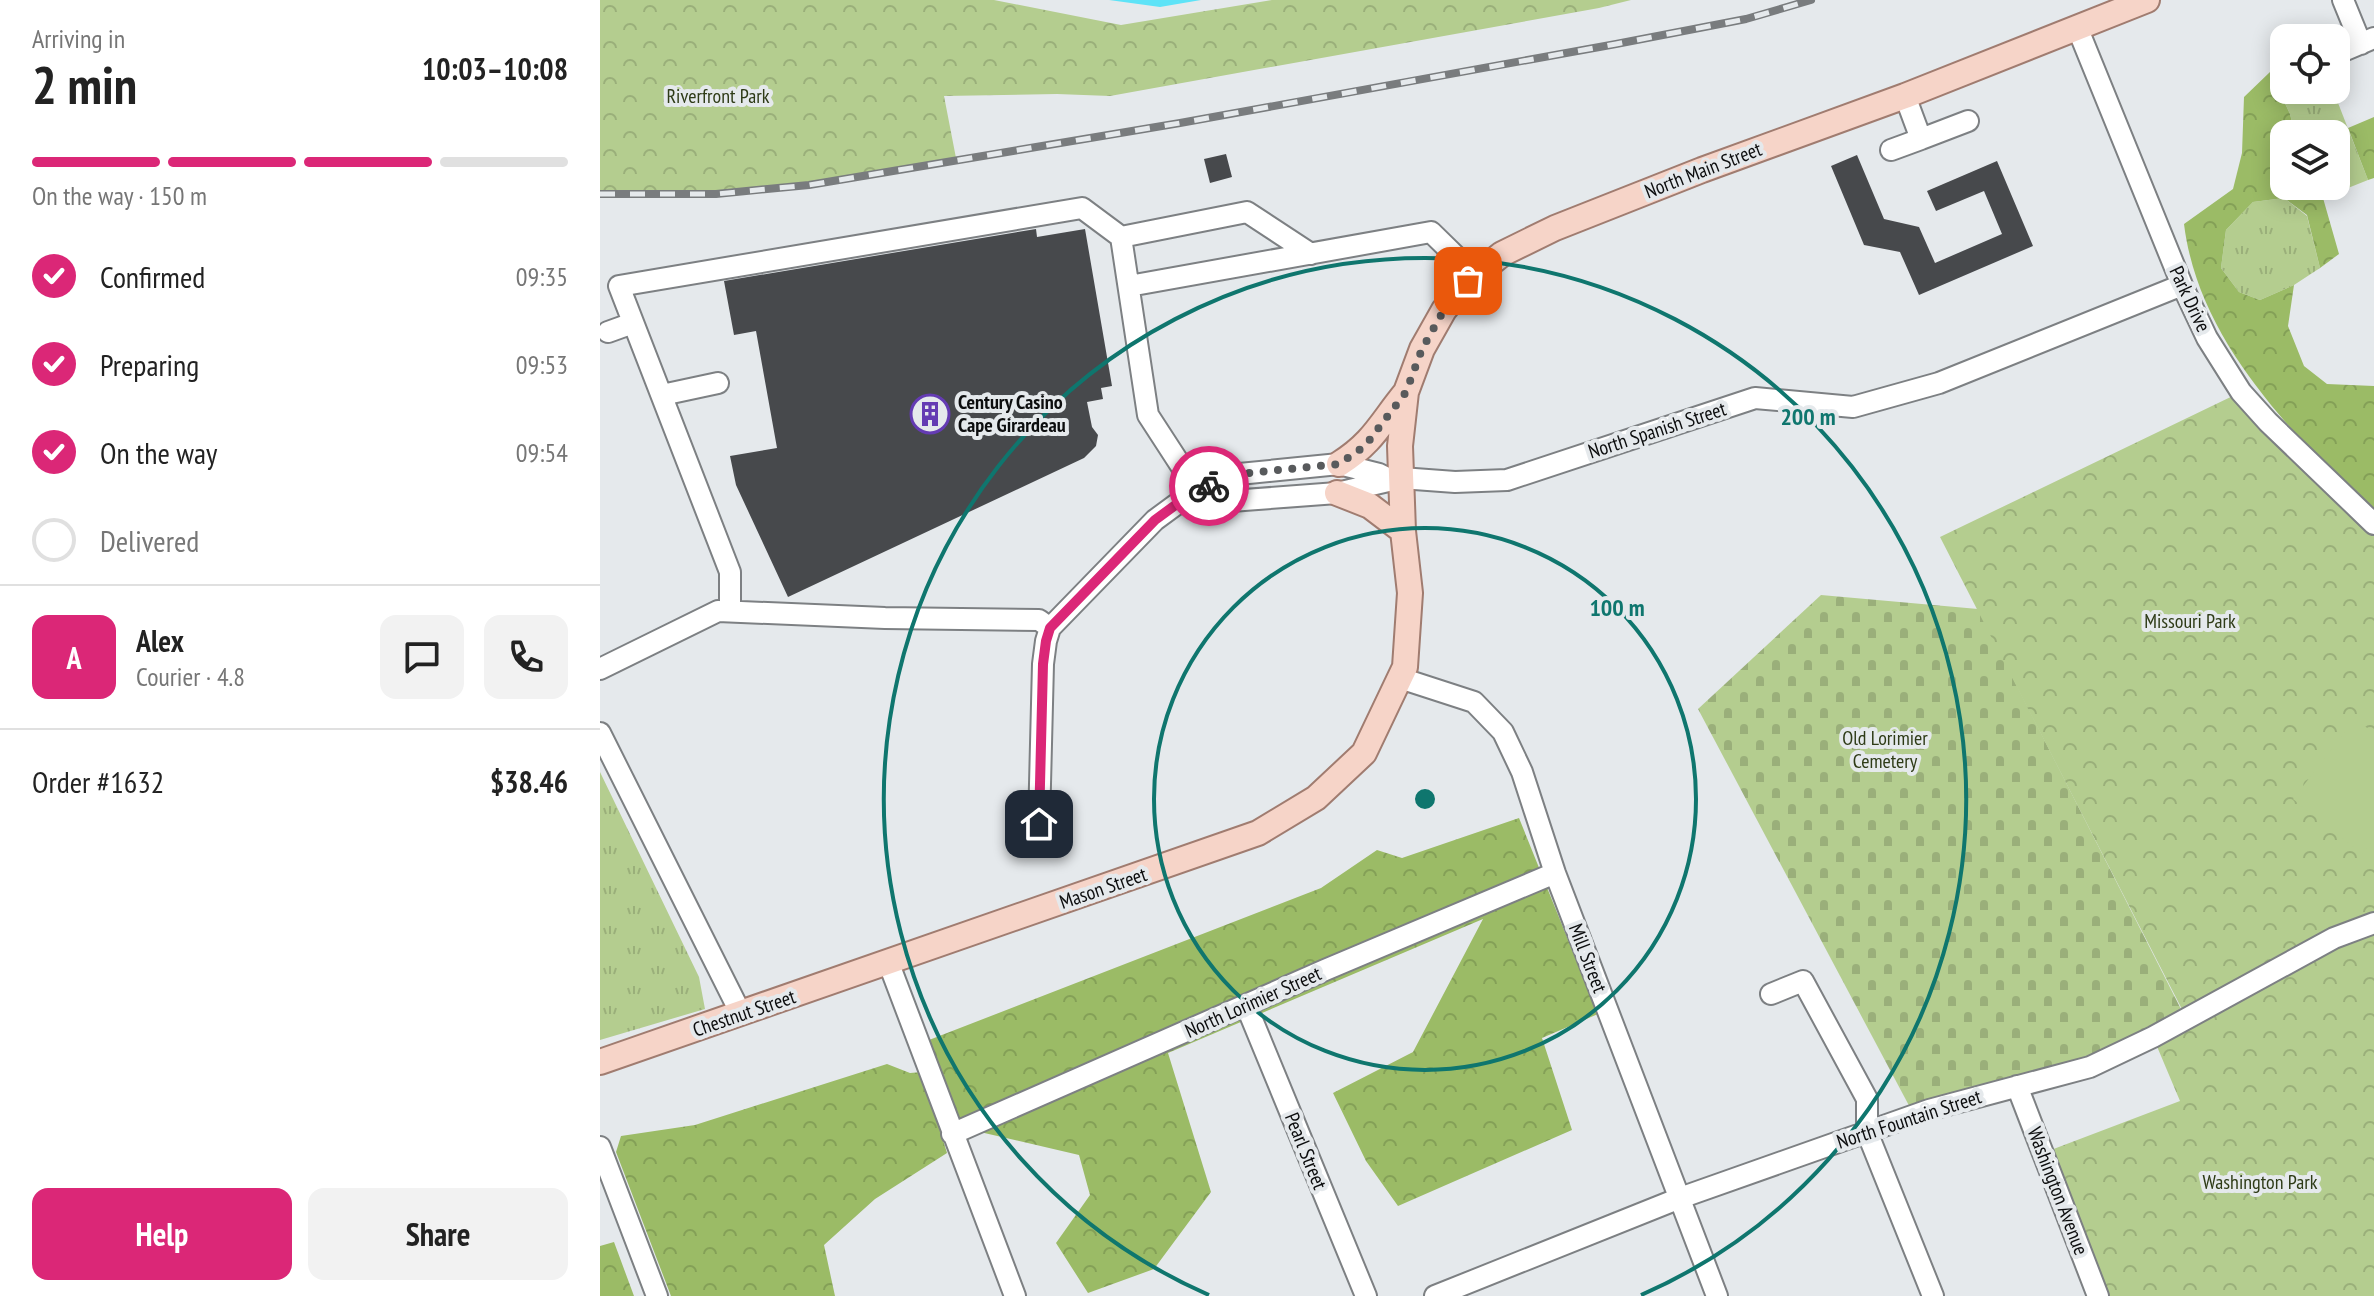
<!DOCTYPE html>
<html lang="en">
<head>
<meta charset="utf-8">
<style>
	body { margin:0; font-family:"PT Sans Narrow",sans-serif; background:#f2f2f2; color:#222; height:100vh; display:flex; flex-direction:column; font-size:30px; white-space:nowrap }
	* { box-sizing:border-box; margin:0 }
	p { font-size:26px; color:#767676 }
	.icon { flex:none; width:44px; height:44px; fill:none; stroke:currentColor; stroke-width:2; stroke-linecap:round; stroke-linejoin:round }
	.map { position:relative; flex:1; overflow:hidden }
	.panel { display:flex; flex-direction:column; background:#fff; width:600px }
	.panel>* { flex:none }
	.fabs { position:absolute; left:1670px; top:24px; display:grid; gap:16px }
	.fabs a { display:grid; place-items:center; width:80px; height:80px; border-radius:16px; background:#fff; box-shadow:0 4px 20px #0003; font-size:40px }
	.pin { position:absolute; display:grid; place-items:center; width:68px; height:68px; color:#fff; margin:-34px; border-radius:16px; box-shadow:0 4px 12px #0006 }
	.courier { position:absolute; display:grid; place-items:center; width:80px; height:80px; margin:-40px; border:6px solid #db2777; border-radius:50%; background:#fff; color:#222; box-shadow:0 2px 10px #0007 }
	.headline em { font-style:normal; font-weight:700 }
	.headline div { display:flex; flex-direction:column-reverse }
	.headline { display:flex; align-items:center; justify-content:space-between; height:136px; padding:0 32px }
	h1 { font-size:52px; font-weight:700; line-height:60px }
	.bar { display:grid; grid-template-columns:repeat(4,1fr); gap:12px 8px; align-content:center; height:96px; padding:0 32px }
	.bar i { height:10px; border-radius:6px; background:#e0e0e0 }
	.bar .on { background:#db2777 }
	.bar p { grid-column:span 4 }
	.line { display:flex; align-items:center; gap:20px; padding:0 32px; border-top:2px solid #e0e0e0 }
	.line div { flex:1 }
	.round { display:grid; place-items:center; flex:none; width:84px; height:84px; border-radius:16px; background:#f2f2f2 }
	ol { padding:0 32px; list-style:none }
	li { display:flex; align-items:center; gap:24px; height:88px }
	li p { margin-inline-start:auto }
	li .icon { padding:8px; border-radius:50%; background:#db2777; color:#fff; stroke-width:4 }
	li:last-child { color:#767676 }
	li i { width:44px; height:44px; border:4px solid #e0e0e0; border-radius:50% }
	.primary-button { display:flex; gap:16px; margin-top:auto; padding:16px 32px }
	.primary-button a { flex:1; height:92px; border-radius:16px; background:#db2777; color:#fff; font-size:32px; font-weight:700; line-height:92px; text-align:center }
	.primary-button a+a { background:#f2f2f2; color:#222 }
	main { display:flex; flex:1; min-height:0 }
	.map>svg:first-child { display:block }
	.grass { fill:url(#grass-tufts) }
	.forest { fill:url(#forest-crowns) }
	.cemetery { fill:url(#cemetery-stones) }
	.park { fill:url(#park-crowns) }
	.garden { fill:#b4cd8f }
	.water { fill:url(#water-ripples) }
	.building { fill:#47494c }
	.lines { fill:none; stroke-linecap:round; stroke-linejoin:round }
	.minor-casing { stroke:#7d8083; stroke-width:24 }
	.major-casing { stroke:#a07c70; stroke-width:28 }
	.minor { stroke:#fff; stroke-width:20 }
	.major { stroke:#f6d4c8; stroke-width:24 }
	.rail-casing { stroke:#797c7e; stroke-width:8 }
	.rail { stroke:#e5e9ec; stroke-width:5; stroke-dasharray:15; stroke-linecap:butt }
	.done { stroke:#585a5c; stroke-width:8; stroke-dasharray:0 14.4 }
	.route { stroke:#db2777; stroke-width:10 }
	.ring { fill:none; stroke:#0f766e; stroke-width:4 }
	.labels { text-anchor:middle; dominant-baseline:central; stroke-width:8; stroke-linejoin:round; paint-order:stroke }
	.park-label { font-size:20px; fill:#2e3b17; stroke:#e5e9ec }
	.street-label { font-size:20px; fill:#0c0d0e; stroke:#e5e9ec }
	.poi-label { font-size:20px; font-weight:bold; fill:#0c0d0e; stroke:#e5e9ec; text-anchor:start }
	.centre { fill:#0f766e; stroke:#e5e9ec; stroke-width:4 }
	.ring-label { font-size:24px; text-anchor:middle; font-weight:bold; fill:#0f766e; stroke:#e5e9ec; stroke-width:8; stroke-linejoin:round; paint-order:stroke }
</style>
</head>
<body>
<main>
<section class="panel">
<div class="headline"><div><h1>2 min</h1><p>Arriving in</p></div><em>10:03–10:08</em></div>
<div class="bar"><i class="on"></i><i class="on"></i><i class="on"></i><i></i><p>On the way · 150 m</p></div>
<ol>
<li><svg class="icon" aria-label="check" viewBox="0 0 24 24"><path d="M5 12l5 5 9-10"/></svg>Confirmed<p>09:35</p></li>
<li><svg class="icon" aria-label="check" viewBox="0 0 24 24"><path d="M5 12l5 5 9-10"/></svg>Preparing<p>09:53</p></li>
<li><svg class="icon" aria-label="check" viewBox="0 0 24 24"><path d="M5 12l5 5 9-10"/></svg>On the way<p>09:54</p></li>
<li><i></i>Delivered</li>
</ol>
<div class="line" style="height:144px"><b class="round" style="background:#db2777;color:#fff">A</b><div><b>Alex</b><p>Courier · 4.8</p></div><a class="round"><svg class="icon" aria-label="chat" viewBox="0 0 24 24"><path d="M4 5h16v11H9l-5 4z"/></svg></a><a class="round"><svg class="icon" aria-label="phone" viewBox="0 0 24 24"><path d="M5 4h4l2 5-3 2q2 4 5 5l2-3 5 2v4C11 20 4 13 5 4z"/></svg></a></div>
<div class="line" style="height:104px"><div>Order #1632</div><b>$38.46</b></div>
<div class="primary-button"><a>Help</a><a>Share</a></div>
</section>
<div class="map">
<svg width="1774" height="1296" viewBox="0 0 1774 1296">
	<defs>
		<pattern id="grass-tufts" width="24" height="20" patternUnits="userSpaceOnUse" patternTransform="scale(2)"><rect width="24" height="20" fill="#b4cd8f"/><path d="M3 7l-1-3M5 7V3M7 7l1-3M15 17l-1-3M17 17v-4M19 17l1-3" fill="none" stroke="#9aaf7a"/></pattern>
		<pattern id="forest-crowns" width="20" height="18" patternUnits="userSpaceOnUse" patternTransform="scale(2)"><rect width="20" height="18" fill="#9bbb66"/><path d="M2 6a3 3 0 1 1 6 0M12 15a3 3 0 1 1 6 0" fill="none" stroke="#84a057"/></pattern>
		<pattern id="cemetery-stones" width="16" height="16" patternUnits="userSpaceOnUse" patternTransform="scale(2)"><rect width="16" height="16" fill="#b4cd8f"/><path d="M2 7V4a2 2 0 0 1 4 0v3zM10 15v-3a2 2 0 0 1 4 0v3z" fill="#9aaf7a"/></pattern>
		<pattern id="park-crowns" width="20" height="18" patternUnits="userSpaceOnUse" patternTransform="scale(2)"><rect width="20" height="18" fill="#b4cd8f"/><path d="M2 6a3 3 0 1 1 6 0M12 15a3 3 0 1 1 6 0" fill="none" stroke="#9aaf7a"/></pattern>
		<pattern id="water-ripples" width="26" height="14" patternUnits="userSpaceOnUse" patternTransform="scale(2)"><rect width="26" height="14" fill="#5ee3f7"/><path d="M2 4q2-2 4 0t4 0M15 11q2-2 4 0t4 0" fill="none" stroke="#50c2d3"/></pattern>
	</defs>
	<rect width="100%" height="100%" fill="#e5e9ec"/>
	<path class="grass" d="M1684,63v27h49l35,90 -45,18 -9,-12h22v-52h-41l-5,-20 -20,-42z
		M1684,198l23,18 13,52 -26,17 -34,15 -21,-8 -18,-24 5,-38 27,-28z
		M0,772l99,205 6,32 -105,31z"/>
	<path class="forest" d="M1670,72l20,42 5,20h-11v52h30l9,12 16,56 -19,14 -13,-53 -23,-17 -31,4 -27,28 -5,38 18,24 21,8 34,-15 -6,41 16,40 23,18 47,2v130c-80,-83 -175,-172 -190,-292l49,-35 9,-36 2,-56z
		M1774,117v61l-6,2 -20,-52z
		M919,818l79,196 -56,24 30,92 -174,76 -32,-45 -33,-68 80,-41 70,-133 -315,134 43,139 -57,77 -66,24 -32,-50 34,-48 -11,-40 -99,-23 -14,9 -37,-101 392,-152 56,-38 25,8z
		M287,1064l23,9 12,-1 25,81 -72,46 -51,46 11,51h-164l-55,-144 5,-16 74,-11z
		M14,1242l20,54h-34v-50z"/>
	<path class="cemetery" d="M1221,595l157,14 208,410 -96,48 -176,48 -216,-406z"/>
	<path class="park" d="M0,0h394l127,25 151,-25h359l-32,8 -489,88 -53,-2 -113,2 12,62 -18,6c-73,12 -147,26 -221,30 -38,3 -78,1 -117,-2z
		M1641,392l133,132v772h-276l-55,-143 137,-52 -27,-64 34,-18 -247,-482z"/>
	<path class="garden" d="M1755,719l19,14v106l-12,15 -69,-55z"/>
	<path class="water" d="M509,0h92l-41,7z"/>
	<path class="building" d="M626,154l6,23 -22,6 -6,-24z
		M1257,155l27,64 35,8 16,36 67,-29 -18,-43 -48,20 -9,-20 70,-30 36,85 -114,49 -19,-43 -36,-7 -33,-79z
		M436,229l1,8 48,-8 27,157 -11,2 2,11 -16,3 5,25 6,8 -2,11 -12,12 -296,139 -52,-112 -6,-29 47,-8 -21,-117 -22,4 -10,-54z"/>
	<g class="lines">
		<defs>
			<path id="minor" d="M1743,0l18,44
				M1477,27l105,258 25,53 34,54 27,30 106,102
				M1736,54l38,-16
				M1305,96l16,43 47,-18
				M1291,150l30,-11
				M521,237l126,-25 64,42
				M529,286l302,-54 44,43
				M8,332l25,-9
				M62,395l56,-12
				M598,492l33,9 106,-8 64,-15 54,4 52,-2 248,-82 98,9 86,-24 243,-98
				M130,611v-39l-111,-286 463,-78 39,29 27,178 50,77
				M0,669l118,-58 167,7 154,2 11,8
				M800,678l74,24 29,30 19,40 33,101 162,423
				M0,733l141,281
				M439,824l4,-160 3,-23 4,-13 105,-108 30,-22 44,-23 110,-11 40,10 10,5
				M289,964l126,332
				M1171,994l32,-13 64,118v33l66,164
				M646,1005l120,291
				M1417,1086l81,210
				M352,1134l373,-164 230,-97
				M0,1147l57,149
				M835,1296l245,-98 249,-88 161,-43 63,-30 181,-99 40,-15"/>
			<path id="major" d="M739,464c35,-22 42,-42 67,-72
				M737,493l33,13 33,25
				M0,1062l658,-229 58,-35 48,-45 41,-86 5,-74 -7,-62 -3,-85 6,-54 16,-43 22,-39 24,-29 34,-27 53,-26 147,-58 203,-74 242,-96"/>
		</defs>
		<use href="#minor" class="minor-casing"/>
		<use href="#major" class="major-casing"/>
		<use href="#minor" class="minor"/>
		<use href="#major" class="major"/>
		<defs>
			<path id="rail" d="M0,194h116l93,-9 371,-62 436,-79 130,-25 65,-19"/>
		</defs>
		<use href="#rail" class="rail-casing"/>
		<use href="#rail" class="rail"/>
	</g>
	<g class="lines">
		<path class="done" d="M609,486l20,-11 110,-11 26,-18 41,-54 16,-43 22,-39 24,-29"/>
		<path class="route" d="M439,824l4,-160 3,-23 4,-13 105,-108 30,-22 24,-12"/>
	</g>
	<g class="ring">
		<circle cx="825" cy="799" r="271"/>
		<path d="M609 1295A541 541 0 1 1 1041 1295"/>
	</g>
	<defs>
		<symbol id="building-ring" viewBox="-11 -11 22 22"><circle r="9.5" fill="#e5e9ec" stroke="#643bb3" stroke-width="1.5"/><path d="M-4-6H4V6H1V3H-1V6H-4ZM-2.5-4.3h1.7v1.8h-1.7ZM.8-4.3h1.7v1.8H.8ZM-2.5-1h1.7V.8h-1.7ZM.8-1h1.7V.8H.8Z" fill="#643bb3"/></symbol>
	</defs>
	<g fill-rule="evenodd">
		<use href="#building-ring" x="308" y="392" width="44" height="44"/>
	</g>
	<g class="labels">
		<g class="park-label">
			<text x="118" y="96">Riverfront Park</text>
			<text x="1590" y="621">Missouri Park</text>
			<text x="1285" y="738">Old Lorimier<tspan x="1285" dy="23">Cemetery</tspan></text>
			<text x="1660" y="1182">Washington Park</text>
		</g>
		<g class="street-label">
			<text transform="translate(1103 170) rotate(-21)">North Main Street</text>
			<text transform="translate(1590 299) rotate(65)">Park Drive</text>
			<text transform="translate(1057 430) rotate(-18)">North Spanish Street</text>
			<text transform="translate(503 888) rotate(-19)">Mason Street</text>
			<text transform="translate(988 958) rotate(69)">Mill Street</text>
			<text transform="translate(653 1002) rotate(-24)">North Lorimier Street</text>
			<text transform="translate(144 1013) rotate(-19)">Chestnut Street</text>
			<text transform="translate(1309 1119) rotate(-18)">North Fountain Street</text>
			<text transform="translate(706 1151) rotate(68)">Pearl Street</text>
			<text transform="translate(1458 1191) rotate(69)">Washington Avenue</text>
		</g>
		<g class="poi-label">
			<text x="358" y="402">Century Casino<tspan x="358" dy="23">Cape Girardeau</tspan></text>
		</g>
	</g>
	<circle cx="825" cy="799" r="12" class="centre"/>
	<g class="ring-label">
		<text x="1208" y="425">200 m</text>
		<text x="1017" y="616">100 m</text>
	</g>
</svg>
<div class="fabs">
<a><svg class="icon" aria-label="locate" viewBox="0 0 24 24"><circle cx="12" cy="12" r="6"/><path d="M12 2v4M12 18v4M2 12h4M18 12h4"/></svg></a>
<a><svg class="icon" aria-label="layers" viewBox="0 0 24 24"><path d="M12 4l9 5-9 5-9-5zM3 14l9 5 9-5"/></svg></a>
</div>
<div class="pin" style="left:868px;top:281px;background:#ea580c"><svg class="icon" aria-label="bag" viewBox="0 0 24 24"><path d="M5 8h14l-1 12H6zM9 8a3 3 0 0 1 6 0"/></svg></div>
<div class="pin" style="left:439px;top:824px;background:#1f2937"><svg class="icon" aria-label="home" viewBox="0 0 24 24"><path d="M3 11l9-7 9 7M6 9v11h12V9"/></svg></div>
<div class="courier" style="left:609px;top:486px"><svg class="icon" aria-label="bike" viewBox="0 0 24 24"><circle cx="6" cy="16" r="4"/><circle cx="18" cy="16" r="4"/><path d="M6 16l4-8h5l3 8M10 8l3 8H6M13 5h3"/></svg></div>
</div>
</main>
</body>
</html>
